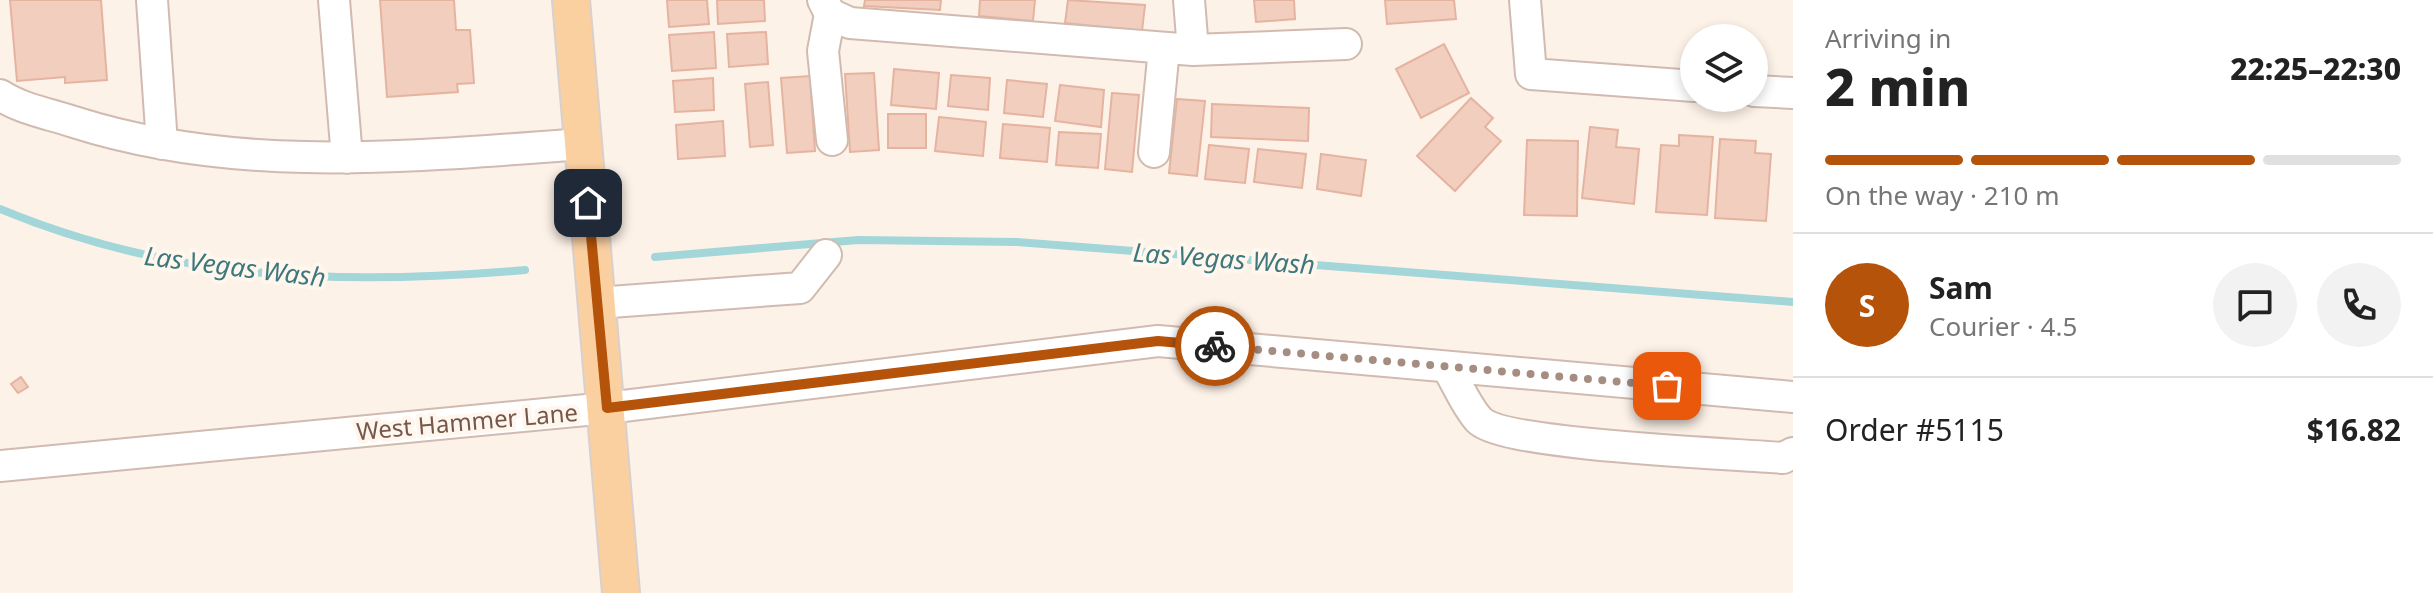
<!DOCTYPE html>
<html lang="en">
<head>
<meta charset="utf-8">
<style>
	body { margin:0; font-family:"Noto Sans",sans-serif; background:#f2f2f2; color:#222; height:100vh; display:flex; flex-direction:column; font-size:30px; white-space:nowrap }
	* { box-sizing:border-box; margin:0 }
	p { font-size:26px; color:#767676 }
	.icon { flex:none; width:44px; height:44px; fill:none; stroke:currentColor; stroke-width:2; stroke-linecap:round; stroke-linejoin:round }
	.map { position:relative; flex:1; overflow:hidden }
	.drawer { display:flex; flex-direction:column; background:#fff; width:640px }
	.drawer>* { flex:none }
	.fabs { position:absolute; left:1680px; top:24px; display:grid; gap:16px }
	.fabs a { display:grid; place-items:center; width:88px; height:88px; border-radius:50%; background:#fff; box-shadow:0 4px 12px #0003; font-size:40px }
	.pin { position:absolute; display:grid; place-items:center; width:68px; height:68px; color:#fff; margin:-34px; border-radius:16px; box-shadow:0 4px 12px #0006 }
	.courier { position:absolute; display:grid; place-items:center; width:80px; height:80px; margin:-40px; border:6px solid #b45309; border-radius:50%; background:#fff; color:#222; box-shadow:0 2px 10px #0007 }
	.summary em { font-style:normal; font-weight:800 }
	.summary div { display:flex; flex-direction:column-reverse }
	.summary { display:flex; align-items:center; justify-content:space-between; height:136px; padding:0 32px }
	h1 { font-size:52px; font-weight:800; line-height:60px }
	.bar { display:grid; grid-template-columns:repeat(4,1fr); gap:12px 8px; align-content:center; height:96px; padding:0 32px }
	.bar i { height:10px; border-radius:6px; background:#e0e0e0 }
	.bar .selected { background:#b45309 }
	.bar p { grid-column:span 4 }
	.line { display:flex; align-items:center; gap:20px; padding:0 32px; border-top:2px solid #e0e0e0 }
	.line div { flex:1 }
	.round { display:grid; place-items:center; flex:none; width:84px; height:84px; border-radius:42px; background:#f2f2f2 }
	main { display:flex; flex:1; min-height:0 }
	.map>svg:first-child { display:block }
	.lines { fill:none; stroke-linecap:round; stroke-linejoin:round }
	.stream { stroke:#a2d6d9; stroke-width:8 }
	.building { fill:#f2cebf; stroke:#e5b39f; stroke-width:2 }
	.minor-casing { stroke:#d1bbb0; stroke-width:34 }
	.major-casing { stroke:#d9d0cd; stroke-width:40 }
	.minor { stroke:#fff; stroke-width:30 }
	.major { stroke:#fbd0a1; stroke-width:36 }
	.done { stroke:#a68d82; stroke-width:8; stroke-dasharray:0 14.4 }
	.route { stroke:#b45309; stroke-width:10 }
	.labels { text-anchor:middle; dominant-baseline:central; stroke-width:8; stroke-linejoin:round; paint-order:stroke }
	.street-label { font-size:24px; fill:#77564b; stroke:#fff7ee }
	.water-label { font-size:26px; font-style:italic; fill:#3f787c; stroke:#fff7ee }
</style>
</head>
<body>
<main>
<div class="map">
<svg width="1793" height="593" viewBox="0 0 1793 593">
	<rect width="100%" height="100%" fill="#fdf2e8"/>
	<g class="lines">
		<path class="stream" d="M0,209c173,72 341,77 525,61
			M655,257l203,-17 159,2 776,60"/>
	</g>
	<path class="building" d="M10,0h91l6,80 -42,3v-6l-48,4z
		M380,0h74l2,30h14l4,53 -17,1 1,8 -71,5z
		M667,0h40l2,24 -40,3z
		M717,0h47l1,21 -47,3z
		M865,0h76l-1,10 -76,-4z
		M980,0h55l-2,21 -54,-5z
		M1068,0l77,5 -3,26 -77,-8z
		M1254,0h40l1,19 -39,3z
		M1385,0h69l2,19 -69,5z
		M714,32l2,36 -44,3 -3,-36z
		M766,32l2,32 -39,3 -2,-33z
		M1444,44l25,49 -48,25 -25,-49z
		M894,69l45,4 -3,36 -45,-4z
		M874,73l5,77 -29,2 -5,-78z
		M951,75l39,3 -2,32 -40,-4z
		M810,76l5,75 -28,2 -6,-75z
		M713,78l1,32 -39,2 -2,-31z
		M1007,80l40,4 -4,33 -39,-4z
		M768,82l5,63 -23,2 -5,-63z
		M1060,85l44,5 -3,37 -46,-6z
		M1112,93l27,2 -7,77 -27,-3z
		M1471,98l22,20 -8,9 16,14 -46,50 -38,-35z
		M1177,99l28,2 -8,75 -28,-3z
		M1212,104l97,4 -1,33 -97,-4z
		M888,114h38v34h-38z
		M939,117l47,5 -3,34 -48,-5z
		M723,121l2,35 -47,3 -2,-34z
		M1003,124l47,4 -3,34 -47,-4z
		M1590,127l28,3 -2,17 23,2 -5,55 -52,-6z
		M1059,132l42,2 -3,34 -42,-3z
		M1679,135l34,2 -6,78 -51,-3 5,-67 18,1z
		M1720,139l36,2 -1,12 16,1 -5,67 -51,-3z
		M1527,140l51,1 -1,75 -53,-1z
		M1209,145l40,4 -4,34 -40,-4z
		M1258,149l48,5 -4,34 -48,-6z
		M1321,154l45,6 -5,36 -44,-7z
		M21,377l7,10 -10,6 -7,-9z"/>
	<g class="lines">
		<defs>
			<path id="minor" d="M152,0l10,144
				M334,0l13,158
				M823,0l7,14 20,9 343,27 153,-6
				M1189,0l4,50
				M1525,0l6,74 163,12
				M830,14l-7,37 9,89
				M1754,91l39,2
				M0,95c21,14 50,19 74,27 166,53 339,34 510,22
				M1154,152l10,-104
				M597,303l203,-15 26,-33
				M1447,367c10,16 19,39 32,53 24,25 256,34 304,38l10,-5
				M0,466l607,-58 551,-67 635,56"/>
			<path id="major" d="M571,0l50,593"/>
		</defs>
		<use href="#minor" class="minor-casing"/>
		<use href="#major" class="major-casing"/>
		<use href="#minor" class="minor"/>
		<use href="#major" class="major"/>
	</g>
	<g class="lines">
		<path class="done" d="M1215,346l452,40"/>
		<path class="route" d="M588,203l19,205 551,-67 57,5"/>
	</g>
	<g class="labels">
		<g class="street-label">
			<text transform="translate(467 421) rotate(-5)">West Hammer Lane</text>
		</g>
		<g class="water-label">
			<text transform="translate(1224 258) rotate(4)">Las Vegas Wash</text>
			<text transform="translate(235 266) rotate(7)">Las Vegas Wash</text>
		</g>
	</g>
</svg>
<div class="fabs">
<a><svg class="icon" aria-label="layers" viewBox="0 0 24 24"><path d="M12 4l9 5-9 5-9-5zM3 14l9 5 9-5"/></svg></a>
</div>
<div class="pin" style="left:1667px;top:386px;background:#ea580c"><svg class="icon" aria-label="bag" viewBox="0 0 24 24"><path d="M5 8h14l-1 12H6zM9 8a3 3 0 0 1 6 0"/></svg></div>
<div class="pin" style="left:588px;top:203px;background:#1f2937"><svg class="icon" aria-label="home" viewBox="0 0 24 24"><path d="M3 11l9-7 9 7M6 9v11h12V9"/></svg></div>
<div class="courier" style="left:1215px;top:346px"><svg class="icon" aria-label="bike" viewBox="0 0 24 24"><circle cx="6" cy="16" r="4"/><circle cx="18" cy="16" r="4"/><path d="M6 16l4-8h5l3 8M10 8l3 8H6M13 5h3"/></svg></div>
</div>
<section class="drawer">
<div class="summary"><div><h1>2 min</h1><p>Arriving in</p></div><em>22:25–22:30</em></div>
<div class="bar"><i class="selected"></i><i class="selected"></i><i class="selected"></i><i></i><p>On the way · 210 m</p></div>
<div class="line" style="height:144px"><b class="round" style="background:#b45309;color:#fff">S</b><div><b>Sam</b><p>Courier · 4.5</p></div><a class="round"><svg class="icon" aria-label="chat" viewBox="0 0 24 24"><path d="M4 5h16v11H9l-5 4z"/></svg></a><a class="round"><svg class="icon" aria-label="phone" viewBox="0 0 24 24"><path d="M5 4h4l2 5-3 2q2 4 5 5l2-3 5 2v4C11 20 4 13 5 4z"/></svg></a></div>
<div class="line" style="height:104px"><div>Order #5115</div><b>$16.82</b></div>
</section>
</main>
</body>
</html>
